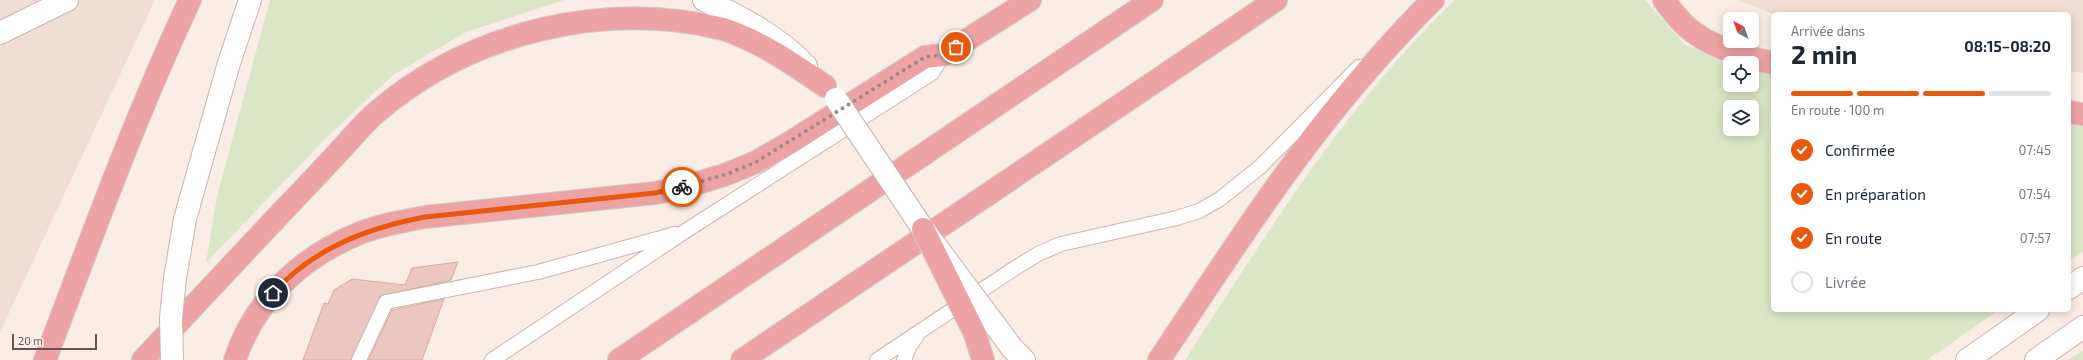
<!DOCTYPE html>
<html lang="fr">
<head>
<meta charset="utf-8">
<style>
	body { margin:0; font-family:"Exo 2",sans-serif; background:#f2f2f3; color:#1f2937; height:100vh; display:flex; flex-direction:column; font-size:15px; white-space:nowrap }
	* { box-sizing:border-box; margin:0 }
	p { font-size:13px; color:#747a83 }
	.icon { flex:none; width:22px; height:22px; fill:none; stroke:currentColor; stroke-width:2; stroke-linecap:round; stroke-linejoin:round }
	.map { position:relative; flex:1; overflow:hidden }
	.drawer { position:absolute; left:1771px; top:12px; width:300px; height:300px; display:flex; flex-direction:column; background:#fff; border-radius:6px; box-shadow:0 2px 10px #0003 }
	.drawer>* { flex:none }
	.needle { width:26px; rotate:320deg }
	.fabs { position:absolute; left:1723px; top:12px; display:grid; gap:8px }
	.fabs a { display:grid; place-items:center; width:36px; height:36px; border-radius:6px; background:#fff; box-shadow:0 2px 10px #0003; font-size:20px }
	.scale { position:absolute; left:12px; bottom:10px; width:85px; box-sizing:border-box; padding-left:4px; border:2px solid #70504d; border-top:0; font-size:11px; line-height:14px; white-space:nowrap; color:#70504d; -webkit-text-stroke:3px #fdf1eb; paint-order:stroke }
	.pin { position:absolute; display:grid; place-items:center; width:34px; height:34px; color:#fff; margin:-17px; border:2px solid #fff; border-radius:50%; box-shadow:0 1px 4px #0007 }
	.courier { position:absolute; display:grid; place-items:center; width:40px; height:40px; margin:-20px; border:3px solid #ea580c; border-radius:50%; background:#fff; color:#222; box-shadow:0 1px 5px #0007 }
	.summary em { font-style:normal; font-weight:700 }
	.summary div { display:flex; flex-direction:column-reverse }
	.summary { display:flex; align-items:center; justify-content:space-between; height:68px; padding:0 20px }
	h1 { font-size:26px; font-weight:700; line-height:30px }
	.bar { display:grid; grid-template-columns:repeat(4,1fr); gap:6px 4px; align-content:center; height:48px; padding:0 20px }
	.bar i { height:5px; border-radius:3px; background:#e0e1e3 }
	.bar .current { background:#ea580c }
	.bar p { grid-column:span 4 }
	ol { padding:0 20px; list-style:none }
	li { display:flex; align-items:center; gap:12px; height:44px }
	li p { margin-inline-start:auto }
	li .icon { padding:4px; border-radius:50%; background:#ea580c; color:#fff; stroke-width:4 }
	li:last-child { color:#747a83 }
	li i { width:22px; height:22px; border:2px solid #e0e1e3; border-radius:50% }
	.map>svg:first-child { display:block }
	.residential { fill:#f0ddd5 }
	.green { fill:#dbe6c6; fill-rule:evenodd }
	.building { fill:#ecc6c0; stroke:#dda9a2 }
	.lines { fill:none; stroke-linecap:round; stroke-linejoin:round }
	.lane-casing { stroke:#ccb5b0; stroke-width:16 }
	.street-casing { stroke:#ccb5b0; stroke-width:24 }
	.secondary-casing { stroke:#ceb3ae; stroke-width:24 }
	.highway-casing { stroke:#d4caca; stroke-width:24 }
	.lane { stroke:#fff; stroke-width:14 }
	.street { stroke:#fff; stroke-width:22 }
	.secondary { stroke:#fff; stroke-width:22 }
	.highway { stroke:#eda3a3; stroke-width:22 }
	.secondary-bridge-casing { stroke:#ceb3ae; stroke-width:24; stroke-linecap:butt }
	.highway-bridge-casing { stroke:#d4caca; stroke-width:24; stroke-linecap:butt }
	.secondary-bridge { stroke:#fff; stroke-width:22 }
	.highway-bridge { stroke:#eda3a3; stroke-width:22 }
	.done { stroke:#a08783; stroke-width:4; stroke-dasharray:0 7.2 }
	.route { stroke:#ea580c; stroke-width:5 }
</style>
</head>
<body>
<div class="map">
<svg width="2083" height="360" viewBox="0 0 2083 360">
	<rect width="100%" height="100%" fill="#faede6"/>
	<path class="residential" d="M0,0h155l-155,332z
		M1738,0h345v73l-14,-2v-57h-296z"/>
	<path class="green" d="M270,0h294l-98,32 -73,43 -69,65 -118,123 11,-67z
		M1455,0h190l40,45 54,18h-9v22h22v-18l21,7v236h226l-72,50h-742c81,-125 161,-256 270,-360zM1730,107h22v22h-22z
		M2069,124l14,2v126l-14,9z
		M2083,351v9h-15z"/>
	<path class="building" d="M458,262l-7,18 -70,16 -30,64h-48l21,-57 4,1 6,-14 18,-11 53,6 7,-17z
		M444,299l-22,61h-54l24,-50z"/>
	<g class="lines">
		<defs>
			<path id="lane" d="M359,360l27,-58 152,-30 137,-38
				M492,360l195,-130 245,-157 11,-18
				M877,360l138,-92 23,-14 23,-10 116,-26 22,-7 21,-12 40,-32 99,-100
				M904,360l5,-13 7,-10"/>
			<path id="street" d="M0,33l67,-33"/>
			<path id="secondary" d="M704,0c37,17 74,36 102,66
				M175,278l10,-59 44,-156 21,-63
				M2069,288l14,-10
				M995,325l17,23 12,12
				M1967,360l71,-50
				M2036,360l47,-33"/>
			<path id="highway" d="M1664,0c7,10 15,20 24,28 22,19 57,29 85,35
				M2069,112l14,2
				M975,334l8,26
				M45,360c46,-121 90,-243 145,-360
				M143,360c46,-49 91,-97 137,-146 22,-23 44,-46 66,-70 10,-11 20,-23 32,-33 93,-79 226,-111 345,-82 37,12 70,35 102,57
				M235,360c19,-60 68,-104 125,-127 21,-8 43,-12 65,-16l230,-24 37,-8 35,-11 29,-12 35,-20 134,-85 18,-2 87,-55
				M619,360l533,-360
				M742,360l534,-360
				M1159,360c70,-105 138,-212 222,-305 17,-19 34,-38 52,-55"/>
		</defs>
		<use href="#lane" class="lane-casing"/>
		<use href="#street" class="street-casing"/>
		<use href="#secondary" class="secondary-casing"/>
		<use href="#highway" class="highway-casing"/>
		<use href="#lane" class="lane"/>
		<use href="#street" class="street"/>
		<use href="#secondary" class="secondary"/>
		<use href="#highway" class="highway"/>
		<defs>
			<path id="secondary-bridge" d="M836,99l87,130 72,96
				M172,360l-1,-42 4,-40"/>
			<path id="highway-bridge" d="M923,229l52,105"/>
		</defs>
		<use href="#secondary-bridge" class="secondary-bridge-casing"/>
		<use href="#highway-bridge" class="highway-bridge-casing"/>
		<use href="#secondary-bridge" class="secondary-bridge"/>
		<use href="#highway-bridge" class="highway-bridge"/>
	</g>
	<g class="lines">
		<path class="done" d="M682,187l45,-13 29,-12 169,-105 19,-2 12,-8"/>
		<path class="route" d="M273,293c41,-45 94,-65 152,-76l230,-24 27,-6"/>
	</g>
</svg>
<div class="fabs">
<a><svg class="needle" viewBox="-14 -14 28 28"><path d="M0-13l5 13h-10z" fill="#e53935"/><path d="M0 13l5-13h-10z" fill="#747a83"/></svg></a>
<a><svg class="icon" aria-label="locate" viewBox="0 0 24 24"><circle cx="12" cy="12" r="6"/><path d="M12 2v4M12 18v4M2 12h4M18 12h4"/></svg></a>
<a><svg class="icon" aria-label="layers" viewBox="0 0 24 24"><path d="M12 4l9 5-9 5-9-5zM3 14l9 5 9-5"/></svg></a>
</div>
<div class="scale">20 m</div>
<div class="pin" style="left:956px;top:47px;background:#ea580c"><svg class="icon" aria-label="bag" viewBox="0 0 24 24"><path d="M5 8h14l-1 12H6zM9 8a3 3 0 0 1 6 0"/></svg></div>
<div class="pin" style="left:273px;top:293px;background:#1f2937"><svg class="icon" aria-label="home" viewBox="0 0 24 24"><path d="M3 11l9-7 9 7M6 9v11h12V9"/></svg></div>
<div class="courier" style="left:682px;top:187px"><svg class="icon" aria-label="bike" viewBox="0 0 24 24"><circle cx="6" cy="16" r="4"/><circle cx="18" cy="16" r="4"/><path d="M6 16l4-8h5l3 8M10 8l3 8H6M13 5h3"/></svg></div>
<section class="drawer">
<div class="summary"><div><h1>2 min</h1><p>Arrivée dans</p></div><em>08:15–08:20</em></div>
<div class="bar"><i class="current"></i><i class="current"></i><i class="current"></i><i></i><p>En route · 100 m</p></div>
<ol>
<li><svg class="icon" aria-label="check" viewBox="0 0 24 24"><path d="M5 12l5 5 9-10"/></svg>Confirmée<p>07:45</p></li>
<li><svg class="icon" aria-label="check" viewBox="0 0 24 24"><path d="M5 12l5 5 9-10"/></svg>En préparation<p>07:54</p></li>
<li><svg class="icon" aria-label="check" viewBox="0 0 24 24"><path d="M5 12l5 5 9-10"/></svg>En route<p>07:57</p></li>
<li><i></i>Livrée</li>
</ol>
</section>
</div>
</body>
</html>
